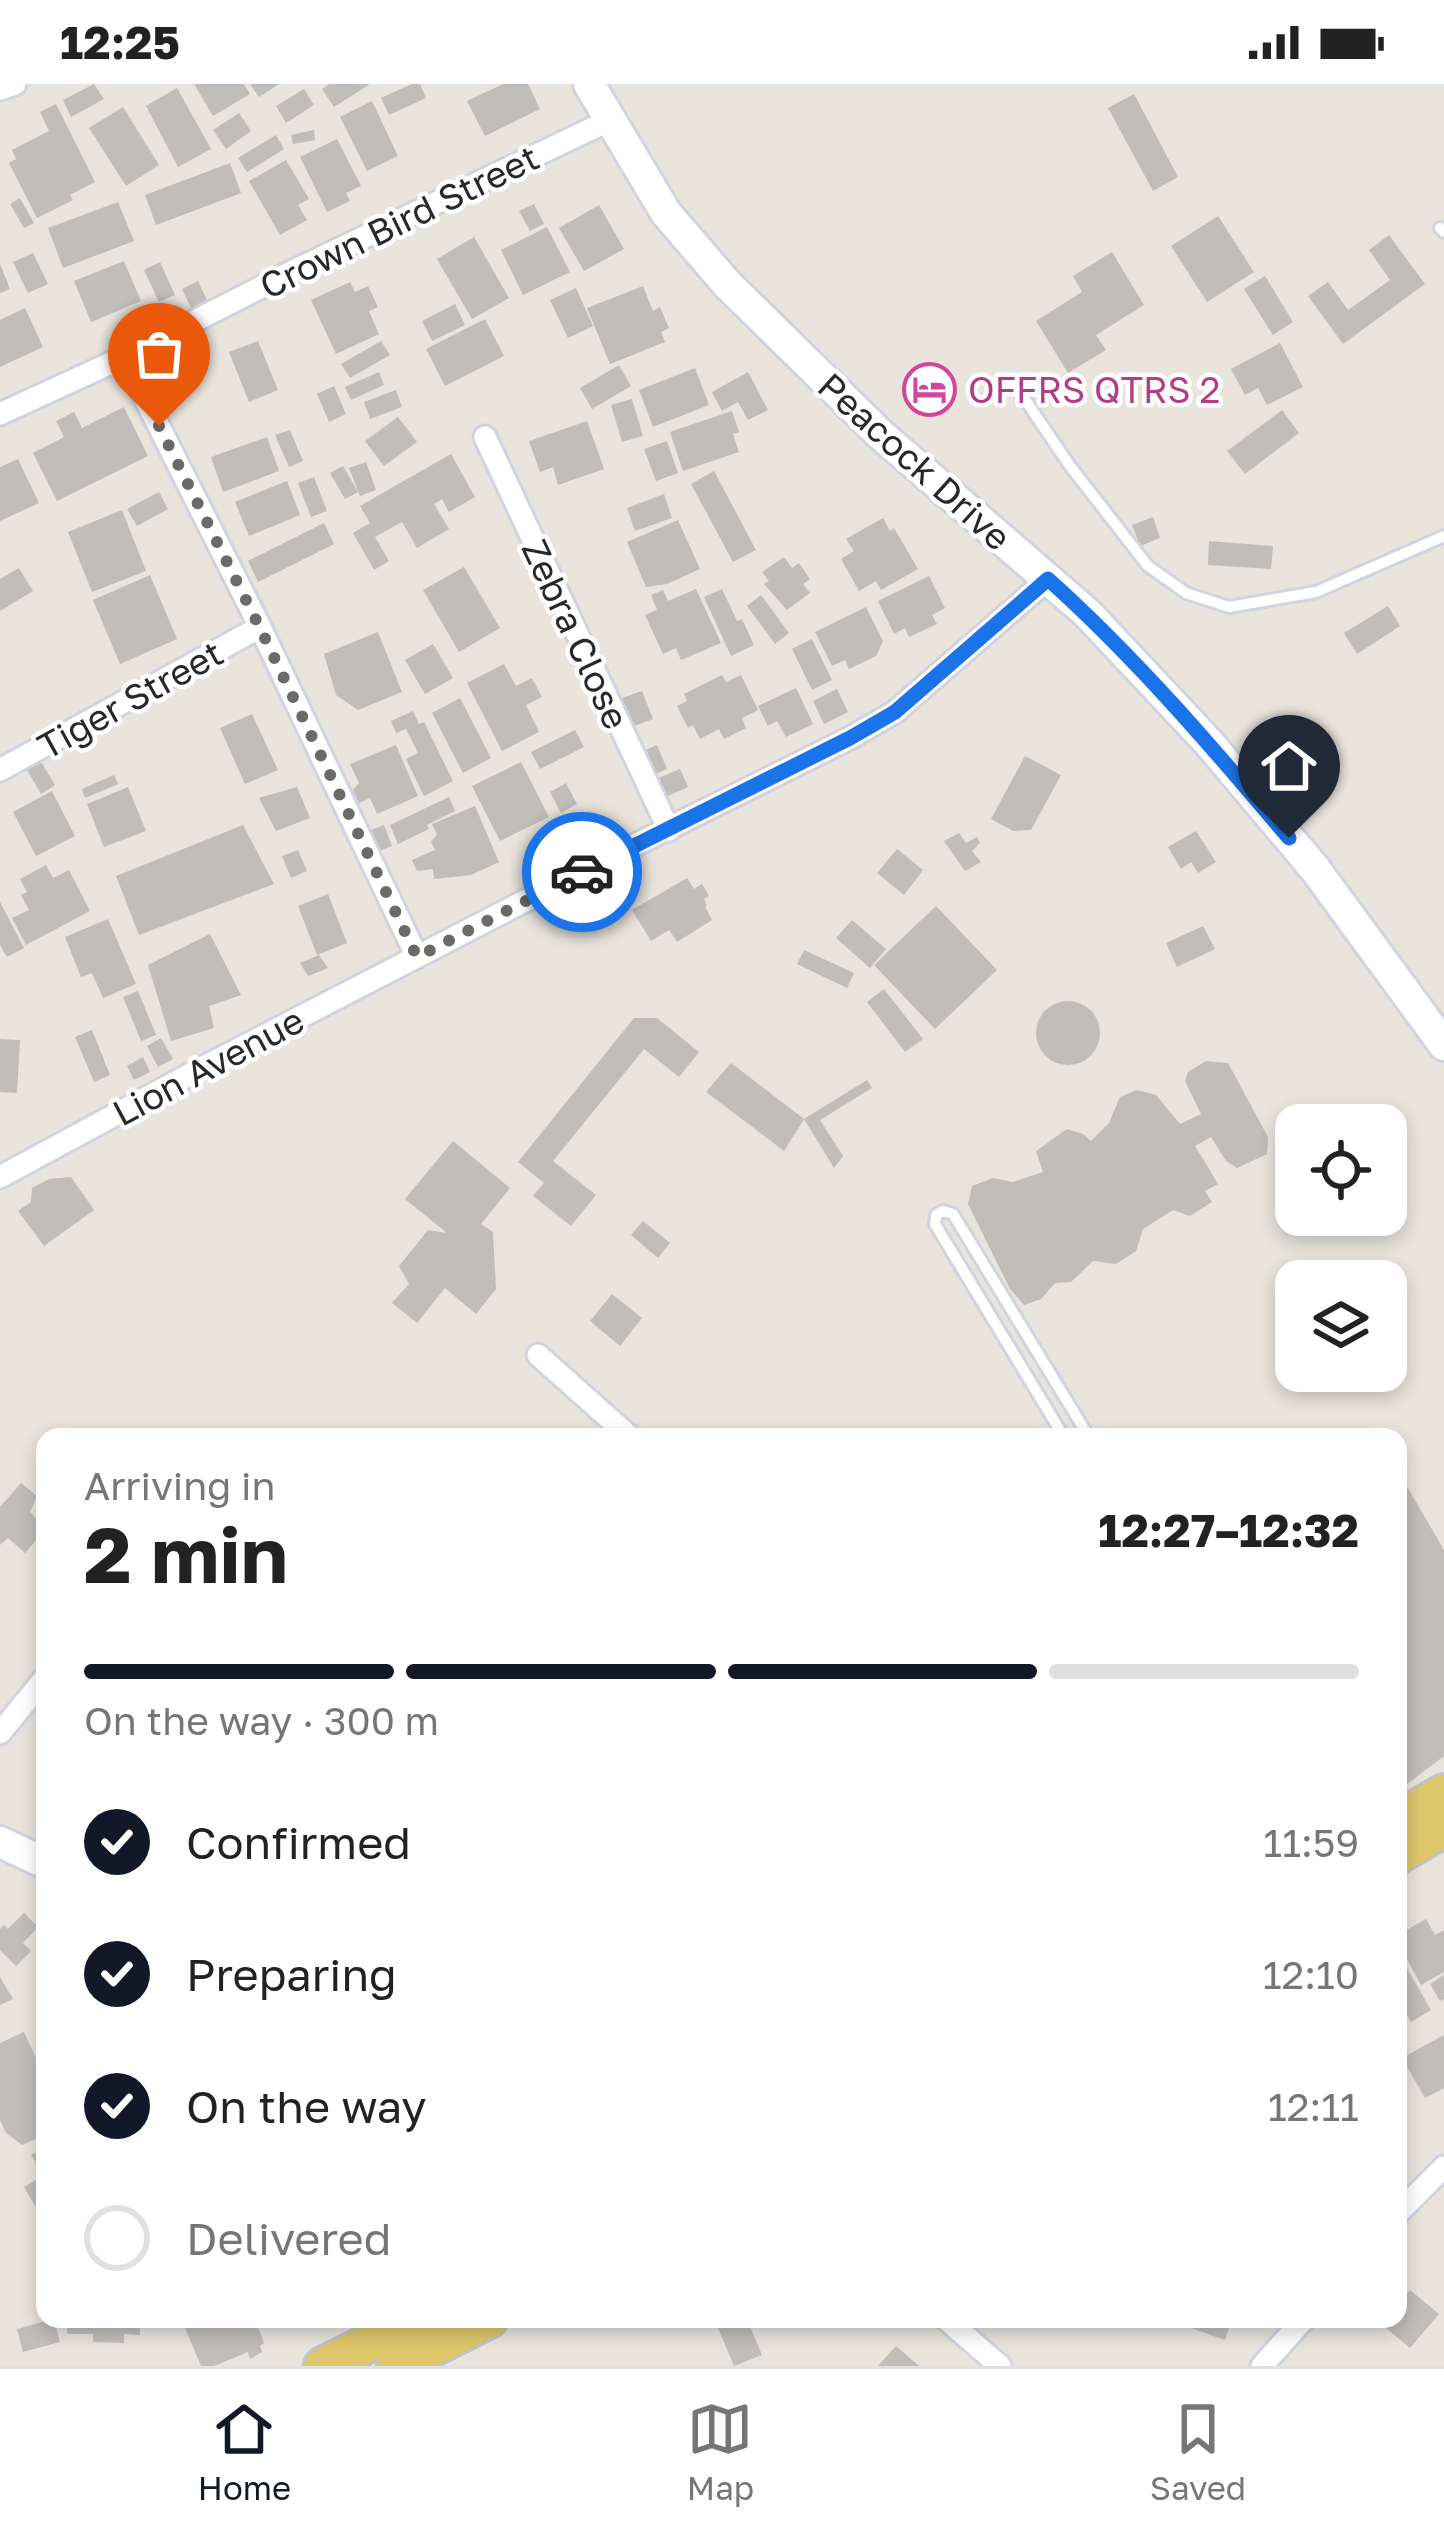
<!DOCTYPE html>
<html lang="en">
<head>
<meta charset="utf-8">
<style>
	body { margin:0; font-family:"Golos Text",sans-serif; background:#f2f2f2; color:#222; height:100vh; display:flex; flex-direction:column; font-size:45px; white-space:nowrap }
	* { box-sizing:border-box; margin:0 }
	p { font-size:39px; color:#767676 }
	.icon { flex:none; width:66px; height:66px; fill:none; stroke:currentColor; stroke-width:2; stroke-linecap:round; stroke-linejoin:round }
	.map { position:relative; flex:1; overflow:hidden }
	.details { position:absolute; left:36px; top:1344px; width:1371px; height:900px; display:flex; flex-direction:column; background:#fff; border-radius:24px; box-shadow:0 6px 18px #0003 }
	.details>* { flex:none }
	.fabs { position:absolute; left:1275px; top:1020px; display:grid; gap:24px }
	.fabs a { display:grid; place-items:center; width:132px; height:132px; border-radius:24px; background:#fff; box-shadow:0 6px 18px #0003; font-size:60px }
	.pin { position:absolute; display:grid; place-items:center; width:102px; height:102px; color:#fff; margin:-123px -51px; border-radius:50% 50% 50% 0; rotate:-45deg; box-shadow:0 0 12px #0007 }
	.pin .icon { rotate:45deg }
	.courier { position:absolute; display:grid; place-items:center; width:120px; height:120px; margin:-60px; border:9px solid #1a73e8; border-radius:50%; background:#fff; color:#222; box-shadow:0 3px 15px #0007 }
	.overview em { font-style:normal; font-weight:700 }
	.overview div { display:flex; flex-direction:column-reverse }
	.overview { display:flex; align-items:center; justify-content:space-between; height:204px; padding:0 48px }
	h1 { font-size:78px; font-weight:700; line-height:90px }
	.bar { display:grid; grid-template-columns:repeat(4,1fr); gap:18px 12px; align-content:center; height:144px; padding:0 48px }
	.bar i { height:15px; border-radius:9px; background:#e0e0e0 }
	.bar .selected { background:#111827 }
	.bar p { grid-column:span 4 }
	ol { padding:0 48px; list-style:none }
	li { display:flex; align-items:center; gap:36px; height:132px }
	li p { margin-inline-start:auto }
	li .icon { padding:12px; border-radius:50%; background:#111827; color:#fff; stroke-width:4 }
	li:last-child { color:#767676 }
	li i { width:66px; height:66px; border:6px solid #e0e0e0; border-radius:50% }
	.status { display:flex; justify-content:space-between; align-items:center; height:84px; padding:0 60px; background:#fff; direction:ltr }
	.status svg { height:33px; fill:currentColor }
	.tabs { display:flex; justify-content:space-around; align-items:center; height:168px; border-top:3px solid #e0e0e0; background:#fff; font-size:33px; color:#767676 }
	.tabs a { display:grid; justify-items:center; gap:6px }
	.tabs .selected { color:#111827 }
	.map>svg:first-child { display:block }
	.building { fill:#c1bdb8 }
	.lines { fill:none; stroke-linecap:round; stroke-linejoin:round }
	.lane-casing { stroke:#d1d3df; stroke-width:16 }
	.street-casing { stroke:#d1d3df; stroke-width:27 }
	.secondary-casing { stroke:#d1d3df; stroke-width:36 }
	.primary-casing { stroke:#c3c3c3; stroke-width:42 }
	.lane { stroke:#fff; stroke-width:10 }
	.street { stroke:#fff; stroke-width:21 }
	.secondary { stroke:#fff; stroke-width:30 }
	.primary { stroke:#dec76b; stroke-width:36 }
	.done { stroke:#6c6a67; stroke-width:12; stroke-dasharray:0 21.6 }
	.route { stroke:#1a73e8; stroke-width:15 }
	.labels { text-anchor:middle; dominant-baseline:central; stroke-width:9; stroke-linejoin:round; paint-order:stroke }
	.street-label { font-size:36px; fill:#282828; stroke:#fff }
	.hotel-label { font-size:36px; fill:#b23c85; stroke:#fff; text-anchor:start }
</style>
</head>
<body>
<div class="status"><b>12:25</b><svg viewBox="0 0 49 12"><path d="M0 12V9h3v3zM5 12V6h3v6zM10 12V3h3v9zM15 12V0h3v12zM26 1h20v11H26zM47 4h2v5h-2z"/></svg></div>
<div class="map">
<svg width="1444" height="2282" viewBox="0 0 1444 2282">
	<rect width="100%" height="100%" fill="#e9e4dc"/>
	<path class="building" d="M94,0l10,15 -33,18 -8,-17z
		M194,0h50l6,10 -37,22z
		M250,0h29l-20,13z
		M330,0h40l-36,23 -12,-18z
		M412,0h8l6,14 -37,17 -8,-17z
		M503,0h25l12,25 -55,27 -18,-35z
		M177,4l34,61 -33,18 -32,-61z
		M304,5l10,16 -28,18 -10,-17z
		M1134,10l44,83 -25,14 -45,-83z
		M372,17l26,55 -31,15 -27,-54z
		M56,20l39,78 -25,13 3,5 -36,18 -28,-55 7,-4 -4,-9 37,-19 -9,-19z
		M123,23l36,58 -33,21 -37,-58z
		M239,29l12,18 -25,18 -13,-19z
		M314,46l1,10 -22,4 -2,-9z
		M276,51l8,14 -37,23 -9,-14z
		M337,55l24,47 -15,7 4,8 -23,11 -27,-55z
		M286,76l23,39 -11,6 9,15 -27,15 -31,-54z
		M230,79l11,30 -85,32 -11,-30z
		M20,114l14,25 -10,5 -14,-24z
		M118,118l16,39 -71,27 -15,-40z
		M534,120l10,20 -14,7 -11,-20z
		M599,121l25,44 -40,22 -25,-43z
		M1218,132l36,56 -47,30 -36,-56z
		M547,143l23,45 -47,23 -22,-45z
		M1389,151l36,49 -82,60 -35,-48 20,-14 20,28 42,-30 -21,-30z
		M474,153l35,61 -37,21 -35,-60z
		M1112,168l32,53 -48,30 10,15 -38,23 -32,-52 46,-29 -9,-16z
		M33,169l15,31 -20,9 -15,-31z
		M124,177l17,40 -50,21 -17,-41z
		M160,178l15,33 -16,7 -15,-32z
		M0,180l10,25 -10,4z
		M1265,192l28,46 -20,13 -29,-46z
		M198,197l9,19 -16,8 -9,-19z
		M350,198l5,10 13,-6 10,21 -9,4 10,23 -43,20 -25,-54z
		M643,202l10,25 7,-4 9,21 -8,4 4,10 -55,22 -23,-56z
		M576,204l17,38 -25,12 -18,-38z
		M455,220l10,21 -33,16 -10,-20z
		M25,224l18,39 -43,20v-47z
		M485,235l19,37 -59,30 -19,-37z
		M258,257l20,49 -29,12 -20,-50z
		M381,257l9,14 -40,23 -9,-14z
		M1280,259l23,44 -36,18 -9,-17 -13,7 -14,-26z
		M619,281l12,21 -39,23 -12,-21z
		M695,284l14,37 -56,22 -14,-37z
		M379,288l5,13 -33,15 -6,-13z
		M748,288l20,38 -20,10 -10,-18 -16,9 -10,-19z
		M334,302l12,28 -17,8 -12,-28z
		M396,306l6,17 -32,12 -6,-17z
		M632,315l11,37 -21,6 -11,-37z
		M124,323l24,49 -91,45 -24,-48 31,-16 -8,-16 18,-9 8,16z
		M1282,326l17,23 -54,41 -18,-23z
		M732,327l7,21 -6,2 6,18 -56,19 -13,-39z
		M398,333l19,25 -33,24 -19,-25z
		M587,337l17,48 -46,16 -5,-18 -13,5 -11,-31z
		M290,346l13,31 -14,6 -14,-32z
		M267,353l12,34 -56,21 -12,-35z
		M667,357l11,32 -22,8 -12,-32z
		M451,370l24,43 -26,15 -7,-13 -8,5 15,25 -32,19 -15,-26 -27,15 14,24 -15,9 -21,-37 17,-10 -10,-17z
		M18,375l21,44 -39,18v-54z
		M366,378l10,28 -16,6 -11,-28z
		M343,382l15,26 -13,7 -15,-26z
		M714,387l42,79 -23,12 -42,-78z
		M314,393l13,34 -16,6 -13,-34z
		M287,397l13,34 -51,21 -14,-34z
		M159,408l9,17 -31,17 -10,-17z
		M664,410l8,24 -37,13 -8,-23z
		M122,426l24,61 -54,21 -24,-60z
		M1153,433l7,21 -20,8 -8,-21z
		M883,434l7,13 4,-3 24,41 -37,21 -5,-9 -17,10 -18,-32 13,-8 -8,-12z
		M678,436l22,49 -33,15 -21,3 -19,-45z
		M324,439l10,21 -76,38 -10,-21z
		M1209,457l64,5 -2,23 -63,-4z
		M784,473l8,11 7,-5 11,16 -7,5 7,9 -23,17 -23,-26 5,-3 -7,-9z
		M464,483l36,61 -41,24 -36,-62z
		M19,484l14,23 -33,20v-32z
		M150,491l27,64 -57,25 -27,-64z
		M929,492l16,32 -13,7 5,9 -28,13 -4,-9 -11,6 -16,-33z
		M696,505l25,54 -40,17 -5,-12 -13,6 -18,-39 12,-5 -6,-15 12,-5 5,11z
		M722,505l15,32 5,-2 12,26 -23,11 -27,-59z
		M761,511l28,38 -14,11 -28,-38z
		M1388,522l12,20 -43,28 -13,-21z
		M866,523l17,34 -7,15 -27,13 -4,-9 -13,6 -17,-34z
		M378,548l24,60 -44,18 -22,-15 -12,-41z
		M812,555l20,41 -20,10 -20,-41z
		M433,560l20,34 -28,16 -20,-34z
		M504,580l12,22 16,-8 10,19 -16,8 13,27 -37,19 -35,-68z
		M722,591l4,7 15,-7 17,35 -16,8 4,10 -22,11 -5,-10 -19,10 -7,-14 -5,3 -11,-22 10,-5 -3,-7z
		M796,604l17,36 -27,13 -9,-16 -9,5 -10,-20z
		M837,605l11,23 -24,12 -11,-23z
		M642,607l11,28 -27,10 -10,-29z
		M460,614l31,60 -28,15 -31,-60z
		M413,627l6,13 5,-2 29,59 -29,15 -18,-37 12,-6 -12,-24 -10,4 -5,-12z
		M252,630l26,56 -33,14 -25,-56z
		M575,646l9,17 -44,22 -9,-17z
		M396,661l22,51 -41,18 -7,-16 -11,5 -6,-13 6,-7 -9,-19z
		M657,661l10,24 -14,6 -10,-24z
		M1025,672l36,19 -30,55 -18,1 -22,-12z
		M40,676l15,25 -14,9 -15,-26z
		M521,678l28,55 -49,24 -28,-55z
		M680,685l8,18 -27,12 -7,-19z
		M114,691l4,9 -33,14 -3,-9z
		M566,699l11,21 -16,9 -11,-21z
		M128,703l18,44 -42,16 -17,-43z
		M297,703l13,31 -34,13 -17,-33z
		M52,707l23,45 -39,20 -23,-44z
		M449,713l6,14 -28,14 2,4 -31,15 -8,-19z
		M475,722l24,56 -28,13 -37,4 -1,-10 -16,2 -5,-11 23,-10 -4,-8 6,-8 -5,-10z
		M243,741l31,59 -135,51 -23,-59z
		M384,741l8,21 -21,8 -8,-21z
		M1196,747l20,31 -18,11 -7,-11 -10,7 -13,-22z
		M959,749l7,10 11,-6 3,6 -8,8 9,11 -16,9 -21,-30z
		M897,765l26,21 -19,25 -27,-22z
		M298,766l9,21 -16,7 -9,-22z
		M46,781l7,13 16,-8 21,41 -64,34 -14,-27 17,-8 -8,-15 6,-3 -7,-13z
		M687,794l7,11 8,-5 7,12 -5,3 3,7 -2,1 7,13 -35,22 -8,-12 -18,11 -19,-31z
		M328,810l19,49 -30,12 -19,-49z
		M0,818l24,46 -17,9 -7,-12z
		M936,822l61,64 -62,59 -61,-64z
		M108,835l28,65 -33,14 -11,-25 -11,4 -16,-40z
		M852,836l34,29 -16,19 -34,-30z
		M1203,842l12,23 -38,18 -11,-24z
		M210,850l31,61 -32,11 5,22 -43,13 -23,-76z
		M804,866l50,23 -7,15 -50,-24z
		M319,871l9,13 -20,8 -8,-13z
		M884,905l39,50 -18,13 -38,-50z
		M138,907l18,44 -15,6 -18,-44z
		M1036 949a32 32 0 1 1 64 0a32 32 0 1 1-64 0Z
		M634,934h23l42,34 -20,25 -35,-28 -91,112 43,34 -25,31 -38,-30 11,-13 -26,-21z
		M92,946l18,45 -16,7 -19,-45z
		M161,954l12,21 -15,8 -11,-21z
		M0,955l20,1 -3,53 -17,-1z
		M143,973l7,15 -16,8 -7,-14z
		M1206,977l22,2 40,74 -1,17 -30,14 -11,-7 -15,-24 -16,9 23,38 -13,7 7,11 -22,14 -17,-6 -30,19 -7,22 -20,13 -23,-3 -22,21 -16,1 -14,16 -17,6 -14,-16 -42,-85 4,-18 21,-8 20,4 30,-10 -7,-21 31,-22 16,5 8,7 18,-18 11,-26 17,-7 19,5 24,29 21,-10 -16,-33 3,-9z
		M731,979l73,56 63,-39 5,8 -52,32 23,36 -9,12 -30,-49 -20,32 -78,-59z
		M453,1057l57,47 -29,36 12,8 3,57 -20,25 -31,-26 -28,35 -25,-20 17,-19 -10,-18 29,-36 19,3 -42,-34z
		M71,1093l23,33 -50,36 -26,-35 13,-9 1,-14 17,-9z
		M643,1137l27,22 -12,15 -27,-23z
		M612,1210l30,24 -22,28 -30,-25z
		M1398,1387l46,79v206l-46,35z
		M21,1399l16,13 -7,16 15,18 -20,23 -17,-15 -8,7v-38z
		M24,1829l14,14 -15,16 8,8 -15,15 -16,-16v-21l4,-4 4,4z
		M1426,1835l9,16 9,-5v42l-23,13 -23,-42v-8z
		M1398,1869l33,57 -20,12 -13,-22z
		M1444,1891v24l-4,2 -10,-17z
		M0,1893l13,22 -13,6z
		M24,1948l21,46v57l-23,10 -16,-12 -6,-13v-77z
		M1444,1951v53l-19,10 -23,-40z
		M45,2064v14l-7,4 -7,-11z
		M45,2090v29l-9,5 -12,-21z
		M1410,2206l29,24 -29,34 -29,-24 5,-5h12v-15z
		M54,2235l6,23 -37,10 -6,-23z
		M67,2235h73v16l-16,-1v9l-31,-1v-8h-26z
		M195,2235h33l4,7 23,-7 9,24 -4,3 2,6 -12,7 -2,-7 -34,14h-13l-16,-38z
		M725,2235h22l15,36 -28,11 -18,-43z
		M1165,2235h67l-7,21z
		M896,2262l23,20h-41z"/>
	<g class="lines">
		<defs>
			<path id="lane" d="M1440,144l4,4
				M1024,314l46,68 78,100 38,27 43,14 87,-15 128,-56
				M1064,1353l-129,-213 1,-9 7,-4 10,3 136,223"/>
			<path id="street" d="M0,5l15,-5
				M124,273l136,270 157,330
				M0,330l124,-57 165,-84 321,-153
				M485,353l184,393
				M0,686l260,-143
				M0,1093l196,-106 381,-197 273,-136 45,-26 153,-133
				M538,1271l92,82
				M0,1649l45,-55
				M1398,2129l46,-46
				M946,2235l54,47
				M1262,2282l42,-47"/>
			<path id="secondary" d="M589,0l77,129 61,71 153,150 207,179 122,130 106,126 129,176
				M0,1758l45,21"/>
			<path id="primary" d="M1398,1736l46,-27
				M1398,1771l46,-27
				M323,2282l94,-47
				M396,2282l93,-47"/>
		</defs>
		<use href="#lane" class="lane-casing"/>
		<use href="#street" class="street-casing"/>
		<use href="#secondary" class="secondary-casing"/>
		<use href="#primary" class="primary-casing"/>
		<use href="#lane" class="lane"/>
		<use href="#street" class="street"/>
		<use href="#secondary" class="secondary"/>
		<use href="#primary" class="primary"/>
	</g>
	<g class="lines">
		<path class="done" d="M159,342l101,202 157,329 165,-85"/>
		<path class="route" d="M582,788l268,-134 45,-26 153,-133c88,79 165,169 241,259"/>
	</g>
	<defs>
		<symbol id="hotel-ring" viewBox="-11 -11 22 22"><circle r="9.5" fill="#fff" stroke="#d1479c" stroke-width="1.5"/><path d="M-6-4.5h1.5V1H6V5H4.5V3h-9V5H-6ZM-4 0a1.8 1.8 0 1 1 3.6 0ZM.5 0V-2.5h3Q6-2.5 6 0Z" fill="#d1479c"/></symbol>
	</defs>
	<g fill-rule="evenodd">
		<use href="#hotel-ring" x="900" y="276" width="59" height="59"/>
	</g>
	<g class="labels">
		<g class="street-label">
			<text transform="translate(399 137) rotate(-26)">Crown Bird Street</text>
			<text transform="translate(915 377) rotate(42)">Peacock Drive</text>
			<text transform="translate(576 550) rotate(65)">Zebra Close</text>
			<text transform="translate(130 615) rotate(-29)">Tiger Street</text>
			<text transform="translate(208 982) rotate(-28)">Lion Avenue</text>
		</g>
		<g class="hotel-label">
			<text x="968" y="305">OFFRS QTRS 2</text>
		</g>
	</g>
</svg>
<div class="fabs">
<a><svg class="icon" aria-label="locate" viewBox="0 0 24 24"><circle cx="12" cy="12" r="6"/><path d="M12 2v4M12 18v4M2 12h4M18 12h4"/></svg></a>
<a><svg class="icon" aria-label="layers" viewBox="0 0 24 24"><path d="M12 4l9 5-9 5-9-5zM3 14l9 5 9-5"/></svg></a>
</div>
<div class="pin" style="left:159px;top:342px;background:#ea580c"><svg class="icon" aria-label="bag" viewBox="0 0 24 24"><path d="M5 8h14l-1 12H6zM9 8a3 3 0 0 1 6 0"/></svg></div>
<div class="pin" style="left:1289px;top:754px;background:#1f2937"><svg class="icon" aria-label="home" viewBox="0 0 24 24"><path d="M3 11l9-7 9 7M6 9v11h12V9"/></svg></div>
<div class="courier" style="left:582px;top:788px"><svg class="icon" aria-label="car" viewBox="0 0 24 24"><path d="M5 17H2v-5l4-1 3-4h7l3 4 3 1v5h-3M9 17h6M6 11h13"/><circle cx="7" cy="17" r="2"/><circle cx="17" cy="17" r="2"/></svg></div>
<section class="details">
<div class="overview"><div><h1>2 min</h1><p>Arriving in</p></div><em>12:27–12:32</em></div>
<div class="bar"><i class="selected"></i><i class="selected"></i><i class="selected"></i><i></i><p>On the way · 300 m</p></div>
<ol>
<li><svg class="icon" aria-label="check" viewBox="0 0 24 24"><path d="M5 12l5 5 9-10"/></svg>Confirmed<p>11:59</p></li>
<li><svg class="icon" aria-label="check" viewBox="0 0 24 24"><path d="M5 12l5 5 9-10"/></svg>Preparing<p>12:10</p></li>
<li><svg class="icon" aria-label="check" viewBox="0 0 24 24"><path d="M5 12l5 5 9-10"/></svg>On the way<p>12:11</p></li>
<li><i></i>Delivered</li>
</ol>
</section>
</div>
<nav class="tabs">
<a class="selected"><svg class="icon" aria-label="home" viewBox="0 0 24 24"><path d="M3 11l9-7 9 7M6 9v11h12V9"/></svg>Home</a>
<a><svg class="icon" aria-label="map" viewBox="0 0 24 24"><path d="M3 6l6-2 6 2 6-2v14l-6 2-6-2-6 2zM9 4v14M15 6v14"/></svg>Map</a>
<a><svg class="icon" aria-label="saved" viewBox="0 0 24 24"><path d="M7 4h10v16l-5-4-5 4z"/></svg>Saved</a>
</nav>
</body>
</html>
